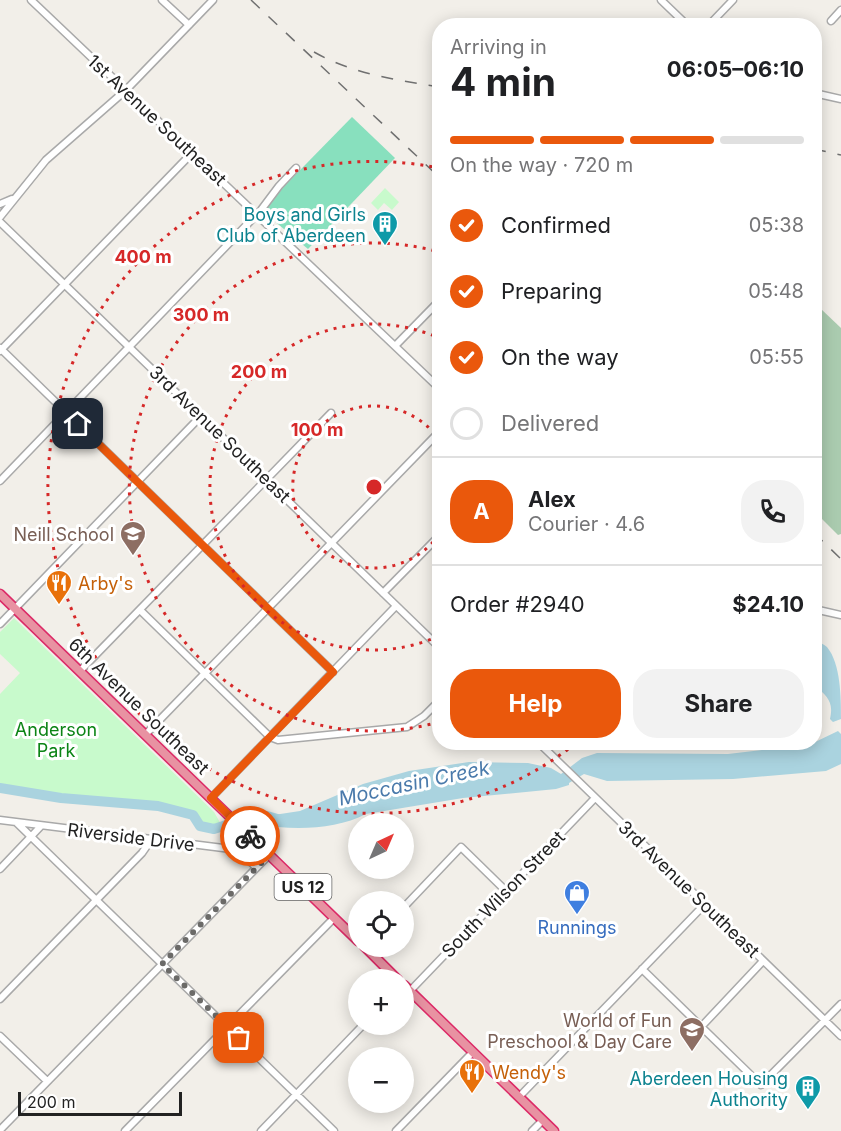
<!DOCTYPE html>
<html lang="en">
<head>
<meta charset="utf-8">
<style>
	body { margin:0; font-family:Inter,sans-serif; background:#f2f2f2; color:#202124; height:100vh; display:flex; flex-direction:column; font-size:22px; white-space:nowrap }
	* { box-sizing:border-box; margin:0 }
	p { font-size:20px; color:#757577 }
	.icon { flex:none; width:33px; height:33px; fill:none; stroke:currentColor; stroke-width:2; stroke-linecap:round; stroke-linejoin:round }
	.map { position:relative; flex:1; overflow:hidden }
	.panel { position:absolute; left:432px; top:18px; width:390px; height:732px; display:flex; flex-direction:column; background:#fff; border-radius:24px; box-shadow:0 3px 15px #0003 }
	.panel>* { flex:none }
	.needle { width:39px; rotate:44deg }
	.tools { position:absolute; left:348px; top:813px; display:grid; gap:12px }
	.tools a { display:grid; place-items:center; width:66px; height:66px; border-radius:50%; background:#fff; box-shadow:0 3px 15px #0003; font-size:30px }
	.scale { position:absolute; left:18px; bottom:15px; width:164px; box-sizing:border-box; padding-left:6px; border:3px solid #222; border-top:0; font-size:16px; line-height:21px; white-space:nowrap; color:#222; -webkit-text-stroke:4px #fff; paint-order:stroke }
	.pin { position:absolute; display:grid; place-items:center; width:51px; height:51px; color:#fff; margin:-26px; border-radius:12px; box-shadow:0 3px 9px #0006 }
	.courier { position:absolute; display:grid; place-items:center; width:60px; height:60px; margin:-30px; border:4px solid #ea580c; border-radius:50%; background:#fff; color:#222; box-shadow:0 2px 8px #0007 }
	.overview em { font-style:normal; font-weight:700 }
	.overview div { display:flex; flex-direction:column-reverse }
	.overview { display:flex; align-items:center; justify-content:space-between; height:102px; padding:0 18px }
	h1 { font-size:39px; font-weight:700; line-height:45px }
	.bar { display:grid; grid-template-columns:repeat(4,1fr); gap:9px 6px; align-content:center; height:72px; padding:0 18px }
	.bar i { height:8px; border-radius:4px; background:#e0e0e0 }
	.bar .on { background:#ea580c }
	.bar p { grid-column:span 4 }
	.line { display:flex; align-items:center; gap:15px; padding:0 18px; border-top:2px solid #e0e0e0 }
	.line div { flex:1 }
	.round { display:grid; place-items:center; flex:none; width:63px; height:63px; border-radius:24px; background:#f2f2f2 }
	ol { padding:0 18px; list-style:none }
	li { display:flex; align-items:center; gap:18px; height:66px }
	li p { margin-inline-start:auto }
	li .icon { padding:6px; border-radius:50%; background:#ea580c; color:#fff; stroke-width:4 }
	li:last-child { color:#757577 }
	li i { width:33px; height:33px; border:3px solid #e0e0e0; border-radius:50% }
	.button { display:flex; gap:12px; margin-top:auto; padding:12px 18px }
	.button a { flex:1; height:69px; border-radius:24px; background:#ea580c; color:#fff; font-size:24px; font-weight:700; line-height:69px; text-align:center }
	.button a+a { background:#f2f2f2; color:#202124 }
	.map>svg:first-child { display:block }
	.cemetery { fill:#aacbaf }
	.park { fill:#c8facc }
	.pitch { fill:#88e0be }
	.water { fill:#aad3df }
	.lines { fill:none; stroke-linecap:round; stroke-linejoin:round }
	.river { stroke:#aad3df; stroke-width:10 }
	.minor-casing { stroke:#a9a9a9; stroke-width:9 }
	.highway-casing { stroke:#dc2a67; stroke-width:11 }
	.minor { stroke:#fff; stroke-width:6 }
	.highway { stroke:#e892a2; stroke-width:8 }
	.rail { stroke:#707070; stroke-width:1.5; stroke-dasharray:12 12; stroke-linecap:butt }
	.done { stroke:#6b6a68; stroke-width:6; stroke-dasharray:0 10.8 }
	.route { stroke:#ea580c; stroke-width:8 }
	.ring { fill:none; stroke:#d62828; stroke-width:3; stroke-dasharray:3 6 }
	.labels { text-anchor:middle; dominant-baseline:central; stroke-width:6; stroke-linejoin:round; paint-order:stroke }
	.shield { fill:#fff; stroke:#646464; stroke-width:1.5 }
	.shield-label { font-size:16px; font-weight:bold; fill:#222 }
	.street-label { font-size:18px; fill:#222; stroke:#fff }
	.culture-label { font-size:18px; fill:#0d838f; stroke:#fff; text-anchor:end }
	.education-label { font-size:18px; fill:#785e54; stroke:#fff; text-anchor:end }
	.food-label { font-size:18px; fill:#c56008; stroke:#fff; text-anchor:start }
	.park-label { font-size:18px; fill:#0c8416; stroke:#fff }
	.shop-label { font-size:18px; fill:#366cbe; stroke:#fff }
	.water-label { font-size:20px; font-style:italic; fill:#4a7aab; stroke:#fff }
	.centre { fill:#d62828; stroke:#fff; stroke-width:3 }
	.ring-label { font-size:18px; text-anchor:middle; font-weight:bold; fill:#d62828; stroke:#fff; stroke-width:6; stroke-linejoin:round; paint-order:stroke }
</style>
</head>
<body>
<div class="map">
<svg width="841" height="1131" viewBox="0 0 841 1131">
	<rect width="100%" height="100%" fill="#f2efe9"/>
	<path class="cemetery" d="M821,309l20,19v206l-3,1 -23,-23 -1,-197z"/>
	<path class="park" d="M385,188l14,14 -7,8 -8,-7 -6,7 -7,-7z
		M14,618l200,194 8,14 -8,3 -14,-3 -7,-11 -35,-9 -97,-8 -61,-10v-94l20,-21 -20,-19v-22z"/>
	<path class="pitch" d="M352,117l43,41 -87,91 -47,-39z"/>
	<path class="water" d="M814,640c4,2 10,4 13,7 14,17 14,51 14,72l-8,3 -3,-3c4,-18 -3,-22 -15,-34z
		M838,731l3,3v30l-15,7 -93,8 -126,2 -23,-7 -15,9v2l-13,4 -93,9 -97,16c-25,13 -59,16 -88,13l-11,-11 33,-5 63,-27 46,-13 60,-9 59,1 23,5 10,6 21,-16 15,-5 131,1 83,-10z"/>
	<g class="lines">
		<path class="river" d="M0,788l61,10 97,8 35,9 7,11 14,3 37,-12 16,-1 14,4"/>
		<defs>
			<path id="minor" d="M31,0l409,389
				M162,0l27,25
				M661,0l27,26
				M831,21l10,-11
				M708,26l25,-26
				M814,93l27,6
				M0,204l12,-5
				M0,217l46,-57 80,-70 87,-90
				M0,222l440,426
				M814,310l1,-1
				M395,346l45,-46
				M0,348l333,324
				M0,351l192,-198
				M0,481l261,-271 18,-24 17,-18
				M383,593l57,-58
				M814,609l27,6
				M140,610l130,127 8,3 129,-13 17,-11 16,-16
				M0,624l201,-208
				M80,671l251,-258
				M145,735l295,-304
				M538,742l303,294
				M211,798l185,-192
				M0,820l231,29 13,7 12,11
				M17,823l317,308
				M0,869l41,-43
				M404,907l57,-60 45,44
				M642,969l119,116 80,-81
				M410,991l185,-193
				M0,999l142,-146 9,-13
				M701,1027l62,-66
				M0,1036l47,45
				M519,1097l186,-193
				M0,1130l269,-275
				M125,1131l209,-213
				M261,1131l103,-107
				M396,1131l77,-79
				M532,1131l11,-11"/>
			<path id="highway" d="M0,594l358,347
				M364,946l34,34
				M404,985l150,146"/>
		</defs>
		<use href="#minor" class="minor-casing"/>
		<use href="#highway" class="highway-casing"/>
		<use href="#minor" class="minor"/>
		<use href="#highway" class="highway"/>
		<path class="rail" d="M251,0l189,178
			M314,52c39,22 82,28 126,35
			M814,149l27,6
			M814,533l27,26"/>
	</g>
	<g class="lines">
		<path class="done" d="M239,1038l-77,-74 107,-109 -19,-19"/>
		<path class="route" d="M78,424l255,248 -122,126 39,38"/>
	</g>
	<g class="ring">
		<path d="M439 535A81 81 0 1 1 439 439"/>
		<path d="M439 636A163 163 0 1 1 439 338"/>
		<path d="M439 722A244 244 0 1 1 439 252"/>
		<path d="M575 744A326 326 0 1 1 439 168"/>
	</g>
	<defs>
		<symbol id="building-pin" viewBox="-11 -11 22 30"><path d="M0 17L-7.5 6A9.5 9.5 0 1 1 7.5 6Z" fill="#0f9aa8" stroke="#fff"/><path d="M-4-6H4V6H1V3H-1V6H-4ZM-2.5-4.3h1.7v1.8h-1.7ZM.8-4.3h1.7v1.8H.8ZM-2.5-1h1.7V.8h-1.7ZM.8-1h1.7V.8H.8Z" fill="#fff"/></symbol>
		<symbol id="school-pin" viewBox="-11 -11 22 30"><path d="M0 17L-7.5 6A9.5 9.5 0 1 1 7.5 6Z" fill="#8d6e63" stroke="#fff"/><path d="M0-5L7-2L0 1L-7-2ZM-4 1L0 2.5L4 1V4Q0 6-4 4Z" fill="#fff"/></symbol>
		<symbol id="restaurant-pin" viewBox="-11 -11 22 30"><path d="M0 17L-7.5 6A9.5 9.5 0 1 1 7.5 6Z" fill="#e8710a" stroke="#fff"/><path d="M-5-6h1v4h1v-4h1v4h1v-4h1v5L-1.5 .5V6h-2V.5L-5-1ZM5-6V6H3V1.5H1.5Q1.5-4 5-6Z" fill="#fff"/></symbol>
		<symbol id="shop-pin" viewBox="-11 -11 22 30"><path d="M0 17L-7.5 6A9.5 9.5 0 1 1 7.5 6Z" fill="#3f7fe0" stroke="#fff"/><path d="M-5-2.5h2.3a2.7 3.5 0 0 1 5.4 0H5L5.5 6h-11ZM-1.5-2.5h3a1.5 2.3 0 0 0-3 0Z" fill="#fff"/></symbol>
	</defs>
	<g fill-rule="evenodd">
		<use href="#building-pin" x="370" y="209" width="30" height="40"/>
		<use href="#school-pin" x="118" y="519" width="30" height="40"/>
		<use href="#restaurant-pin" x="44" y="568" width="30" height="40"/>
		<use href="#shop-pin" x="562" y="878" width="30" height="40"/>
		<use href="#school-pin" x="677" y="1015" width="30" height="40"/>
		<use href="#restaurant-pin" x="457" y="1057" width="30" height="40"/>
		<use href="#building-pin" x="793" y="1073" width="30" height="40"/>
	</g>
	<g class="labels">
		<rect class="shield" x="274.5" y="874" width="57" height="26" rx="4.5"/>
		<g class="shield-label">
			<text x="303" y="887">US 12</text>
		</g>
		<g class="street-label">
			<text transform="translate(157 120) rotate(43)">1st Avenue Southeast</text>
			<text transform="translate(220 434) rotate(44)">3rd Avenue Southeast</text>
			<text transform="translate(139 706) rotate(44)">6th Avenue Southeast</text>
			<text transform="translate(131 837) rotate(7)">Riverside Drive</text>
			<text transform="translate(689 889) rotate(44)">3rd Avenue Southeast</text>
			<text transform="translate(503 894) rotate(-46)">South Wilson Street</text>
		</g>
		<g class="culture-label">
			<text x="366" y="214">Boys and Girls<tspan x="366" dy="21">Club of Aberdeen</tspan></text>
			<text x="788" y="1078">Aberdeen Housing<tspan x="788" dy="21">Authority</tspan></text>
		</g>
		<g class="education-label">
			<text x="114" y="534">Neill School</text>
			<text x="672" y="1020">World of Fun<tspan x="672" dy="21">Preschool &amp; Day Care</tspan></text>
		</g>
		<g class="food-label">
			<text x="78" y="583">Arby's</text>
			<text x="492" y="1072">Wendy's</text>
		</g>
		<g class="park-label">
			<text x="56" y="729">Anderson<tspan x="56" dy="21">Park</tspan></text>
		</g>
		<g class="shop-label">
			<text x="577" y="927">Runnings</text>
		</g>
		<g class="water-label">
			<text transform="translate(414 783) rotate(-12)">Moccasin Creek</text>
		</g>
	</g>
	<circle cx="374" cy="487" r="9" class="centre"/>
	<g class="ring-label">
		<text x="143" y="263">400 m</text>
		<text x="201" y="321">300 m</text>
		<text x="259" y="378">200 m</text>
		<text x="317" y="436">100 m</text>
	</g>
</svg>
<div class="tools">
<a><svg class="needle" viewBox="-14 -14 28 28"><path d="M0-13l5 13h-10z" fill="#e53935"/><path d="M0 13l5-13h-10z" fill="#757577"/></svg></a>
<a><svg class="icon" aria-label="locate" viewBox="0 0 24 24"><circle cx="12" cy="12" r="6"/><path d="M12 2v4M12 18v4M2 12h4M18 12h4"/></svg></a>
<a>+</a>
<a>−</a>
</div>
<div class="scale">200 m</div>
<div class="pin" style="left:239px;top:1038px;background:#ea580c"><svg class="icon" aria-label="bag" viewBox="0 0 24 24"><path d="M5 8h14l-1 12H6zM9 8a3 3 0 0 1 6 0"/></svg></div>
<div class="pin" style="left:78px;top:424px;background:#1f2937"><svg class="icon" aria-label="home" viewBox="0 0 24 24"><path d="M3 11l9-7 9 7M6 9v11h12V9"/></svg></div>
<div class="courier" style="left:250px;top:836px"><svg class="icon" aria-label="bike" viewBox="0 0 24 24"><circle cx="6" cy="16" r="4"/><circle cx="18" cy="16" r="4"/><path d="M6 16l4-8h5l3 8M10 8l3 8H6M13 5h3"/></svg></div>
<section class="panel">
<div class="overview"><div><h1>4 min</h1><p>Arriving in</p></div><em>06:05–06:10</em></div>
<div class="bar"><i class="on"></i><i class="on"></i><i class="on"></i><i></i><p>On the way · 720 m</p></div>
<ol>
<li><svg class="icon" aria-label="check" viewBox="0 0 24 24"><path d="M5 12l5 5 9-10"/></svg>Confirmed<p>05:38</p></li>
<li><svg class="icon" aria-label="check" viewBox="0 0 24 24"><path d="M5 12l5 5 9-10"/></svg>Preparing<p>05:48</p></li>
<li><svg class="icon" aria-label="check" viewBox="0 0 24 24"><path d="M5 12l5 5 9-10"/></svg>On the way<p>05:55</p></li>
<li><i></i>Delivered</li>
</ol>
<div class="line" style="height:108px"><b class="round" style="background:#ea580c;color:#fff">A</b><div><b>Alex</b><p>Courier · 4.6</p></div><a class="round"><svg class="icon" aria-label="phone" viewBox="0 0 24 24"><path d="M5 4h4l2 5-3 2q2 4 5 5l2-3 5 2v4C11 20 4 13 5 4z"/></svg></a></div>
<div class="line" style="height:78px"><div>Order #2940</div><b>$24.10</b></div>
<div class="button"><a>Help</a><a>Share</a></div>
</section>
</div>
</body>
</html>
